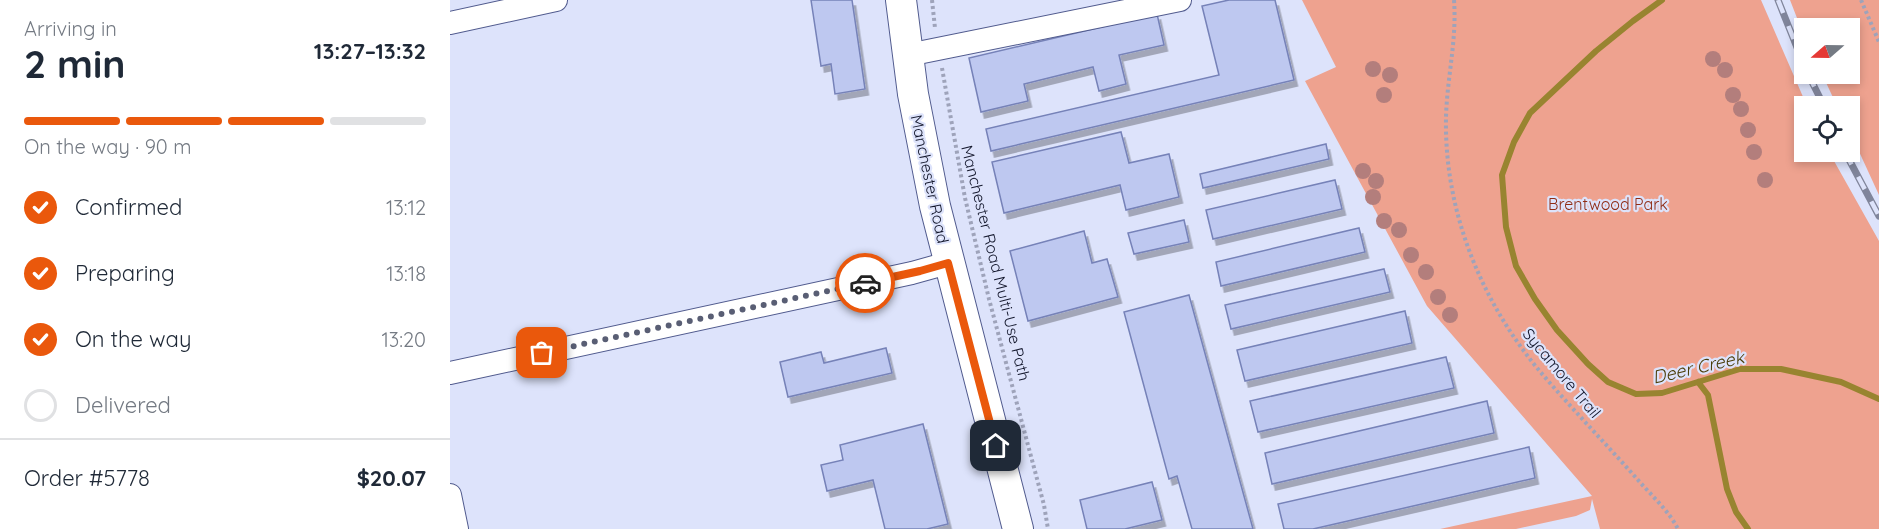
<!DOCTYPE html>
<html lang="en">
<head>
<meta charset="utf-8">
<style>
	body { margin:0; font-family:Quicksand,sans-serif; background:#f2f2f3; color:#1f2937; height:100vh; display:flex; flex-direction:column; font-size:22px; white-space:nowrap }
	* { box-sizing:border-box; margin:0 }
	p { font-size:20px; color:#747a83 }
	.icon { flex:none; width:33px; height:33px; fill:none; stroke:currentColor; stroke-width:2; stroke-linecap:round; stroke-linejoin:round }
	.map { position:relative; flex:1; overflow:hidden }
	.panel { display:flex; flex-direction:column; background:#fff; width:450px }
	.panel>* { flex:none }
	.needle { width:39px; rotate:250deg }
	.controls { position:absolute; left:1344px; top:18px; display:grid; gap:12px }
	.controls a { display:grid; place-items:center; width:66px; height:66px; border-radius:0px; background:#fff; box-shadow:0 3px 9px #0003; font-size:30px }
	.pin { position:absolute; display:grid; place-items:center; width:51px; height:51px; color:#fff; margin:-26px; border-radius:12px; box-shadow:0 3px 9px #0006 }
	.courier { position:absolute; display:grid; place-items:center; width:60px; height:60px; margin:-30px; border:4px solid #ea580c; border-radius:50%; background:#fff; color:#222; box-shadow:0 2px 8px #0007 }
	.head em { font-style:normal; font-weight:800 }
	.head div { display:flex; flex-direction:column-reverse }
	.head { display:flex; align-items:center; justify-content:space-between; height:102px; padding:0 24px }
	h1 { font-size:39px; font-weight:800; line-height:45px }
	.bar { display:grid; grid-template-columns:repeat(4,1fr); gap:9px 6px; align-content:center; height:72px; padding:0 24px }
	.bar i { height:8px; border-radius:4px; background:#e0e1e3 }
	.bar .current { background:#ea580c }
	.bar p { grid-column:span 4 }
	.line { display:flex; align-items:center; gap:15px; padding:0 24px; border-top:2px solid #e0e1e3 }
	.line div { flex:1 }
	ol { padding:0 24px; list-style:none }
	li { display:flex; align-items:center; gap:18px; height:66px }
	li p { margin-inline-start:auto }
	li .icon { padding:6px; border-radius:50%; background:#ea580c; color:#fff; stroke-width:4 }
	li:last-child { color:#747a83 }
	li i { width:33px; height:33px; border:3px solid #e0e1e3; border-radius:50% }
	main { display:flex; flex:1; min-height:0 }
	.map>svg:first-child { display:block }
	.green { fill:#eea28f }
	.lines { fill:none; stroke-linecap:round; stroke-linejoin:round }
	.stream { stroke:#988430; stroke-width:6 }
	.building { fill:#bec8f0; stroke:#7682b8; stroke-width:1.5; filter:url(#shadow) }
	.minor-casing { stroke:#515b8e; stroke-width:24 }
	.major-casing { stroke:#515b8e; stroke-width:32 }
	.path { stroke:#9ea3ba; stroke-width:4; stroke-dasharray:3 3; stroke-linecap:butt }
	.minor { stroke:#fff; stroke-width:22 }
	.major { stroke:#fff; stroke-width:30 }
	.rail-casing { stroke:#80859b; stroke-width:7 }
	.rail { stroke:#dde3fb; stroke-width:4.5; stroke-dasharray:14; stroke-linecap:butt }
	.tree { fill:#b37e7c }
	.done { stroke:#595e74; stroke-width:6; stroke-dasharray:0 10.8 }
	.route { stroke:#ea580c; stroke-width:8 }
	.labels { text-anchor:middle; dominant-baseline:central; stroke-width:4.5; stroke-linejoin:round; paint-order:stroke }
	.street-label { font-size:16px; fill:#12162b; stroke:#dde3fb }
	.park-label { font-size:16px; fill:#902c15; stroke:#dde3fb }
	.water-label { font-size:18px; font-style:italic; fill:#4a3d08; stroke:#dde3fb }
</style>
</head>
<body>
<main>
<section class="panel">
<div class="head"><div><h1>2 min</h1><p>Arriving in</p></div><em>13:27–13:32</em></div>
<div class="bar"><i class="current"></i><i class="current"></i><i class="current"></i><i></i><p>On the way · 90 m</p></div>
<ol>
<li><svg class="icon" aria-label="check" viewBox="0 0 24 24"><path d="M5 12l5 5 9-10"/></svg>Confirmed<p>13:12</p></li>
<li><svg class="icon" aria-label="check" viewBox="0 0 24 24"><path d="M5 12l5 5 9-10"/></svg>Preparing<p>13:18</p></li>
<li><svg class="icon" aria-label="check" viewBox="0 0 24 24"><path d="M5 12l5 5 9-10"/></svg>On the way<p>13:20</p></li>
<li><i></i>Delivered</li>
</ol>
<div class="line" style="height:78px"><div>Order #5778</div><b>$20.07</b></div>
</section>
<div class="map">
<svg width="1429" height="529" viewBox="0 0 1429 529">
	<defs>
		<filter id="shadow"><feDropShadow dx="3.5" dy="6" stdDeviation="0" flood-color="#0004"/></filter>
	</defs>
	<rect width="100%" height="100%" fill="#dde3fb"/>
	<path class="green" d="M852,0h459l46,106h-3v46h25l50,89v288h-279l-8,-30 -2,11 -14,6 -60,13h-76l152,-33 -165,-190 -122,-225 31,-14z
		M1340,0h89v195l-29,-63v-26h-13l-15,-32h28v-46h-46v8z"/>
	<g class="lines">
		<path class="stream" d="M1212,0l-29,21 -37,30 -66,62 -16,29 -12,33 4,52 10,39 19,33 22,31 31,34 20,18 28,12 26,-1 78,-24h41l60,13 38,17
			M1248,382l10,13 19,94 9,23 12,17"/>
	</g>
	<path class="building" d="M361,0h41l13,89 -30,5 -4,-30 -10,2z
		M779,0h46l19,80 -303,71 -5,-22 233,-54 -17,-69z
		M707,14l7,31 -45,10 7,29 -27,7 -6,-24 -69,17 4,17 -47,11 -12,-54z
		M671,132l8,31 40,-9 10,43 -53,13 -6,-25 -116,28 -12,-51z
		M876,144l3,15 -126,29 -3,-14z
		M885,180l7,29 -129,30 -7,-29z
		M734,220l5,22 -55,12 -6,-21z
		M909,228l6,24 -144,34 -5,-24z
		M634,231l8,32 15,-4 11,38 -90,24 -18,-70z
		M934,269l6,23 -159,37 -6,-24z
		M739,295l64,234h-61l-15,-53 -8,3 -45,-167z
		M955,311l7,32 -167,38 -8,-31z
		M436,348l6,25 -104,24 -8,-35 41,-10 3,11z
		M996,357l8,31 -196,44 -8,-31z
		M1037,401l7,32 -222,51 -7,-31z
		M473,424l25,100 -21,5h-42l-12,-49 -46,11 -6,-26 22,-5 -3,-15z
		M1079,447l6,31 -222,51h-29l-6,-25z
		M702,482l10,38 -37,9h-38l-7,-29z"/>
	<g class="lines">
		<defs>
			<path id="minor" d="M0,23l106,-23
				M458,55l272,-55
				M0,373l462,-100 36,-10
				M0,495l7,34"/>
			<path id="major" d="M451,0l12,94 22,112 83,323"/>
		</defs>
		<use href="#minor" class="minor-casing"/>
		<use href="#major" class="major-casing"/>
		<path class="path" d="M482,0l3,28
			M1004,0c3,40 -7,78 -8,117 -2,95 36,187 97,258 31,36 64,70 95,105 13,15 31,31 40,49
			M1411,0l18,42
			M492,68l23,130 24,101 55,206 4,24"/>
		<use href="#minor" class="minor"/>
		<use href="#major" class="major"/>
		<defs>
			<path id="rail" d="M1328,0l26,65
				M1358,74l16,32
				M1395,152l34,64"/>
		</defs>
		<use href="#rail" class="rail-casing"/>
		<use href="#rail" class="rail"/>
	</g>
	<g class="tree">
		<circle cx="1263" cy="59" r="8"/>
		<circle cx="923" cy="69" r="8"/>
		<circle cx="1275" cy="70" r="8"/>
		<circle cx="940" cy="75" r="8"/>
		<circle cx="934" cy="95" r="8"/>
		<circle cx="1283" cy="95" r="8"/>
		<circle cx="1291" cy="109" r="8"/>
		<circle cx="1298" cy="130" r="8"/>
		<circle cx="1304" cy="152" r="8"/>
		<circle cx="913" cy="171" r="8"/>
		<circle cx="1315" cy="180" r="8"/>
		<circle cx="926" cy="181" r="8"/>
		<circle cx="923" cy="197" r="8"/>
		<circle cx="934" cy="221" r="8"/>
		<circle cx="949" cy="230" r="8"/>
		<circle cx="961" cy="255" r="8"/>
		<circle cx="976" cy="272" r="8"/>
		<circle cx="988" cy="297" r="8"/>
		<circle cx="1000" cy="315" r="8"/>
	</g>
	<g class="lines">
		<path class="done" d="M92,353l323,-70"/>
		<path class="route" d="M415,283l55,-12 28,-8 48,183"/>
	</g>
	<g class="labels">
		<g class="street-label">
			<text transform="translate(480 179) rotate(78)">Manchester Road</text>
			<text transform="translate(546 263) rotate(76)">Manchester Road Multi-Use Path</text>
			<text transform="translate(1112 373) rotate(50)">Sycamore Trail</text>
		</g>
		<g class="park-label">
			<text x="1158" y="204">Brentwood Park</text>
		</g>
		<g class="water-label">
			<text transform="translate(1248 367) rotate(-13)">Deer Creek</text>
		</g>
	</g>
</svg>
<div class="controls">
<a><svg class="needle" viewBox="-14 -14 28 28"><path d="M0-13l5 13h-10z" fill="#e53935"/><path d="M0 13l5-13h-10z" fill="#747a83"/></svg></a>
<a><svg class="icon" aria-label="locate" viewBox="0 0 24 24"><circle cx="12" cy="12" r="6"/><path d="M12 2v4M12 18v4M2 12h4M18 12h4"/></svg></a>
</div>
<div class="pin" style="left:92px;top:353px;background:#ea580c"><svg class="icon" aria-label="bag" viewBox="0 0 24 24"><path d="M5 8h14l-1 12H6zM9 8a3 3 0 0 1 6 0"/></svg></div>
<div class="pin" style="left:546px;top:446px;background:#1f2937"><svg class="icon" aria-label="home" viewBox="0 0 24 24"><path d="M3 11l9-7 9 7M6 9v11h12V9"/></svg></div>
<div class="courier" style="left:415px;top:283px"><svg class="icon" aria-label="car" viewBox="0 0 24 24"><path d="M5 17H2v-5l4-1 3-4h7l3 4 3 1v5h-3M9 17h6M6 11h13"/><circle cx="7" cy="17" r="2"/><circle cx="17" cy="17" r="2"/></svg></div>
</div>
</main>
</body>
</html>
